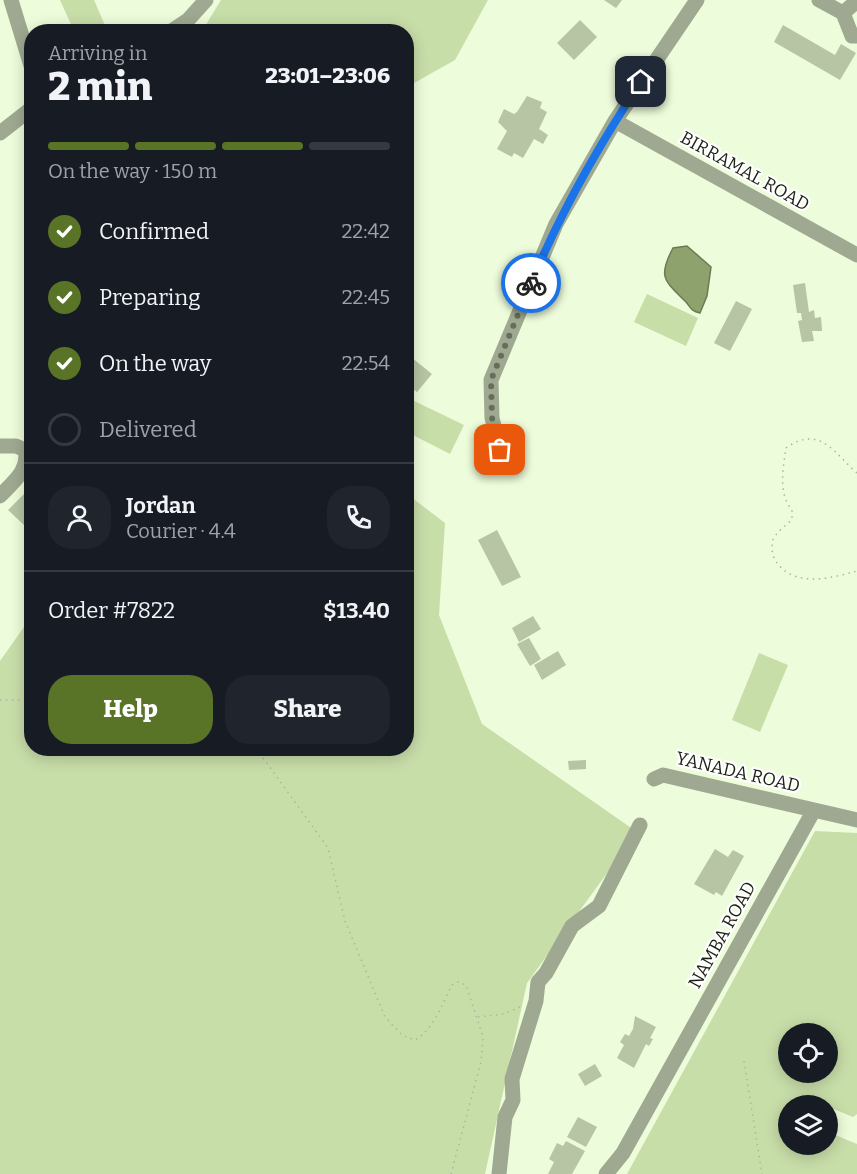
<!DOCTYPE html>
<html lang="en">
<head>
<meta charset="utf-8">
<style>
	body { margin:0; font-family:Bitter,serif; background:#20242c; color:#f1f3f6; height:100vh; display:flex; flex-direction:column; font-size:22px; white-space:nowrap }
	* { box-sizing:border-box; margin:0 }
	p { font-size:20px; color:#9ea1a6 }
	.icon { flex:none; width:33px; height:33px; fill:none; stroke:currentColor; stroke-width:2; stroke-linecap:round; stroke-linejoin:round }
	.map { position:relative; flex:1; overflow:hidden }
	.drawer { position:absolute; left:24px; top:24px; width:390px; height:732px; display:flex; flex-direction:column; background:#171b24; border-radius:24px; box-shadow:0 3px 15px #0003 }
	.drawer>* { flex:none }
	.fabs { position:absolute; left:778px; top:1023px; display:grid; gap:12px }
	.fabs a { display:grid; place-items:center; width:60px; height:60px; border-radius:50%; background:#171b24; box-shadow:0 3px 15px #0003; font-size:30px }
	.pin { position:absolute; display:grid; place-items:center; width:51px; height:51px; color:#fff; margin:-26px; border-radius:12px; box-shadow:0 3px 9px #0006 }
	.courier { position:absolute; display:grid; place-items:center; width:60px; height:60px; margin:-30px; border:4px solid #1a73e8; border-radius:50%; background:#fff; color:#222; box-shadow:0 2px 8px #0007 }
	.headline em { font-style:normal; font-weight:800 }
	.headline div { display:flex; flex-direction:column-reverse }
	.headline { display:flex; align-items:center; justify-content:space-between; height:102px; padding:0 24px }
	h1 { font-size:39px; font-weight:800; line-height:45px }
	.bar { display:grid; grid-template-columns:repeat(4,1fr); gap:9px 6px; align-content:center; height:72px; padding:0 24px }
	.bar i { height:8px; border-radius:4px; background:#363941 }
	.bar .on { background:#5a7427 }
	.bar p { grid-column:span 4 }
	.line { display:flex; align-items:center; gap:15px; padding:0 24px; border-top:2px solid #363941 }
	.line div { flex:1 }
	.round { display:grid; place-items:center; flex:none; width:63px; height:63px; border-radius:24px; background:#20242c }
	ol { padding:0 24px; list-style:none }
	li { display:flex; align-items:center; gap:18px; height:66px }
	li p { margin-inline-start:auto }
	li .icon { padding:6px; border-radius:50%; background:#5a7427; color:#fff; stroke-width:4 }
	li:last-child { color:#9ea1a6 }
	li i { width:33px; height:33px; border:3px solid #363941; border-radius:50% }
	.primary-button { display:flex; gap:12px; margin-top:auto; padding:12px 24px }
	.primary-button a { flex:1; height:69px; border-radius:24px; background:#5a7427; color:#fff; font-size:24px; font-weight:800; line-height:69px; text-align:center }
	.primary-button a+a { background:#20242c; color:#f1f3f6 }
	.map>svg:first-child { display:block }
	.green { fill:#c8dea9; fill-rule:evenodd }
	.water { fill:#8da26c; stroke:#6b7b52; stroke-width:1.5 }
	.building { fill:#b7c5a4 }
	.lines { fill:none; stroke-linecap:round; stroke-linejoin:round }
	.path { stroke:#acb79c; stroke-width:1.5; stroke-dasharray:1.5 4.5; stroke-linecap:butt }
	.minor { stroke:#9fa991; stroke-width:15 }
	.done { stroke:#666e5a; stroke-width:6; stroke-dasharray:0 10.8 }
	.route { stroke:#1a73e8; stroke-width:8 }
	.labels { text-anchor:middle; dominant-baseline:central; stroke-width:4.5; stroke-linejoin:round; paint-order:stroke }
	.street-label { font-size:18px; fill:#1d2115; stroke:#fff }
</style>
</head>
<body>
<div class="map">
<svg width="857" height="1174" viewBox="0 0 857 1174">
	<rect width="100%" height="100%" fill="#edfcda"/>
	<path class="green" d="M60,0h34l13,30 -33,1z
		M221,0h267l-33,60 -48,27 -1,-55 -204,-1z
		M647,294l51,24 -12,28 -52,-24z
		M406,397l58,28 -14,29 -43,-22z
		M407,494l38,29 -6,92 43,109 155,108 -110,151 -42,191h-485v-513l31,-44 1,131h374z
		M759,653l29,12 -28,67 -28,-12z
		M815,831l42,2v281l-4,3 -51,-21 -4,9 -9,1v38h39v-12l29,12v30h-230zM789,1034h39v38h-39z"/>
	<path class="water" d="M687,246l24,21 -4,29 -7,17c-9,-2 -9,-5 -14,-11 -21,-21 -29,-24 -13,-54z"/>
	<path class="building" d="M604,0h18l-6,8z
		M580,20l17,17 -23,23 -17,-17z
		M783,25l52,30 6,-11 15,9 -16,27 -66,-38z
		M527,96l15,6 -2,6 7,4 -8,17 9,6 -5,9 -9,-5 -11,19 -9,-5 -2,4 -15,-8 10,-18 -9,-9 6,-13 10,5 3,-2z
		M805,283l4,29 5,-2 1,8 6,-1 1,14h-10l2,10 -12,1 -4,-21 4,-1 -1,-7h-4l-4,-28z
		M736,301l16,8 -22,42 -16,-8z
		M406,353l26,21 -15,18 -11,-8z
		M32,486v31l-8,8 -16,-15z
		M497,530l24,47 -19,9 -24,-46z
		M533,616l8,13 -22,13 -7,-14z
		M529,638l12,21 -11,7 -13,-22z
		M558,651l8,14 -24,15 -8,-15z
		M586,760v9l-17,1 -1,-9z
		M715,849l13,8 5,-7 11,6 -22,40 -6,-4 -2,3 -20,-11z
		M635,1016l21,11 -6,11 3,1 -4,7 -3,-2 -12,24 -17,-10 7,-13 -4,-3 5,-8 4,2 4,-7z
		M595,1064l7,12 -17,10 -7,-12z
		M578,1117l19,10 -11,20 -19,-10z
		M566,1141l19,10 -13,23h-24l6,-12 -5,-3 8,-16 6,3z"/>
	<g class="lines">
		<path class="path" d="M857,473c-23,-20 -37,-49 -71,-25 -3,20 -8,46 6,62v9c-6,7 -16,13 -19,21 -2,7 -1,17 4,23 19,25 54,15 80,8
			M0,700h32
			M256,748l72,100 17,73 40,96 17,18 13,5c18,-9 28,-38 37,-55l6,-3 8,3 17,52 -2,25 -30,112
			M478,1017l26,-3 16,-7
			M744,1061l18,113"/>
		<path class="minor" d="M11,0l21,69
			M819,0l24,13 9,23h5
			M843,13l14,-12
			M170,32l18,-12 18,-20
			M615,121l242,134
			M0,133l32,-25
			M0,446h16l9,4c5,20 -12,32 -25,46
			M504,466l-12,-48 -1,-38 65,-156 59,-103 82,-121
			M654,779l9,-4 194,45
			M499,1174l6,-57 8,-17 -1,-21 24,-78 2,-19 8,-9 26,-47 27,-20 41,-81
			M606,1174l17,-21 191,-343"/>
	</g>
	<g class="lines">
		<path class="done" d="M500,450l-8,-32 -1,-38 40,-97"/>
		<path class="route" d="M531,283c30,-71 67,-137 110,-201"/>
	</g>
	<g class="labels">
		<g class="street-label">
			<text transform="translate(745 171) rotate(29)">BIRRAMAL ROAD</text>
			<text transform="translate(738 772) rotate(13)">YANADA ROAD</text>
			<text transform="translate(722 935) rotate(-61)">NAMBA ROAD</text>
		</g>
	</g>
</svg>
<div class="fabs">
<a><svg class="icon" aria-label="locate" viewBox="0 0 24 24"><circle cx="12" cy="12" r="6"/><path d="M12 2v4M12 18v4M2 12h4M18 12h4"/></svg></a>
<a><svg class="icon" aria-label="layers" viewBox="0 0 24 24"><path d="M12 4l9 5-9 5-9-5zM3 14l9 5 9-5"/></svg></a>
</div>
<div class="pin" style="left:500px;top:450px;background:#ea580c"><svg class="icon" aria-label="bag" viewBox="0 0 24 24"><path d="M5 8h14l-1 12H6zM9 8a3 3 0 0 1 6 0"/></svg></div>
<div class="pin" style="left:641px;top:82px;background:#1f2937"><svg class="icon" aria-label="home" viewBox="0 0 24 24"><path d="M3 11l9-7 9 7M6 9v11h12V9"/></svg></div>
<div class="courier" style="left:531px;top:283px"><svg class="icon" aria-label="bike" viewBox="0 0 24 24"><circle cx="6" cy="16" r="4"/><circle cx="18" cy="16" r="4"/><path d="M6 16l4-8h5l3 8M10 8l3 8H6M13 5h3"/></svg></div>
<section class="drawer">
<div class="headline"><div><h1>2 min</h1><p>Arriving in</p></div><em>23:01–23:06</em></div>
<div class="bar"><i class="on"></i><i class="on"></i><i class="on"></i><i></i><p>On the way · 150 m</p></div>
<ol>
<li><svg class="icon" aria-label="check" viewBox="0 0 24 24"><path d="M5 12l5 5 9-10"/></svg>Confirmed<p>22:42</p></li>
<li><svg class="icon" aria-label="check" viewBox="0 0 24 24"><path d="M5 12l5 5 9-10"/></svg>Preparing<p>22:45</p></li>
<li><svg class="icon" aria-label="check" viewBox="0 0 24 24"><path d="M5 12l5 5 9-10"/></svg>On the way<p>22:54</p></li>
<li><i></i>Delivered</li>
</ol>
<div class="line" style="height:108px"><a class="round"><svg class="icon" aria-label="person" viewBox="0 0 24 24"><circle cx="12" cy="8" r="4"/><path d="M4 21q1-7 8-7t8 7"/></svg></a><div><b>Jordan</b><p>Courier · 4.4</p></div><a class="round"><svg class="icon" aria-label="phone" viewBox="0 0 24 24"><path d="M5 4h4l2 5-3 2q2 4 5 5l2-3 5 2v4C11 20 4 13 5 4z"/></svg></a></div>
<div class="line" style="height:78px"><div>Order #7822</div><b>$13.40</b></div>
<div class="primary-button"><a>Help</a><a>Share</a></div>
</section>
</div>
</body>
</html>
